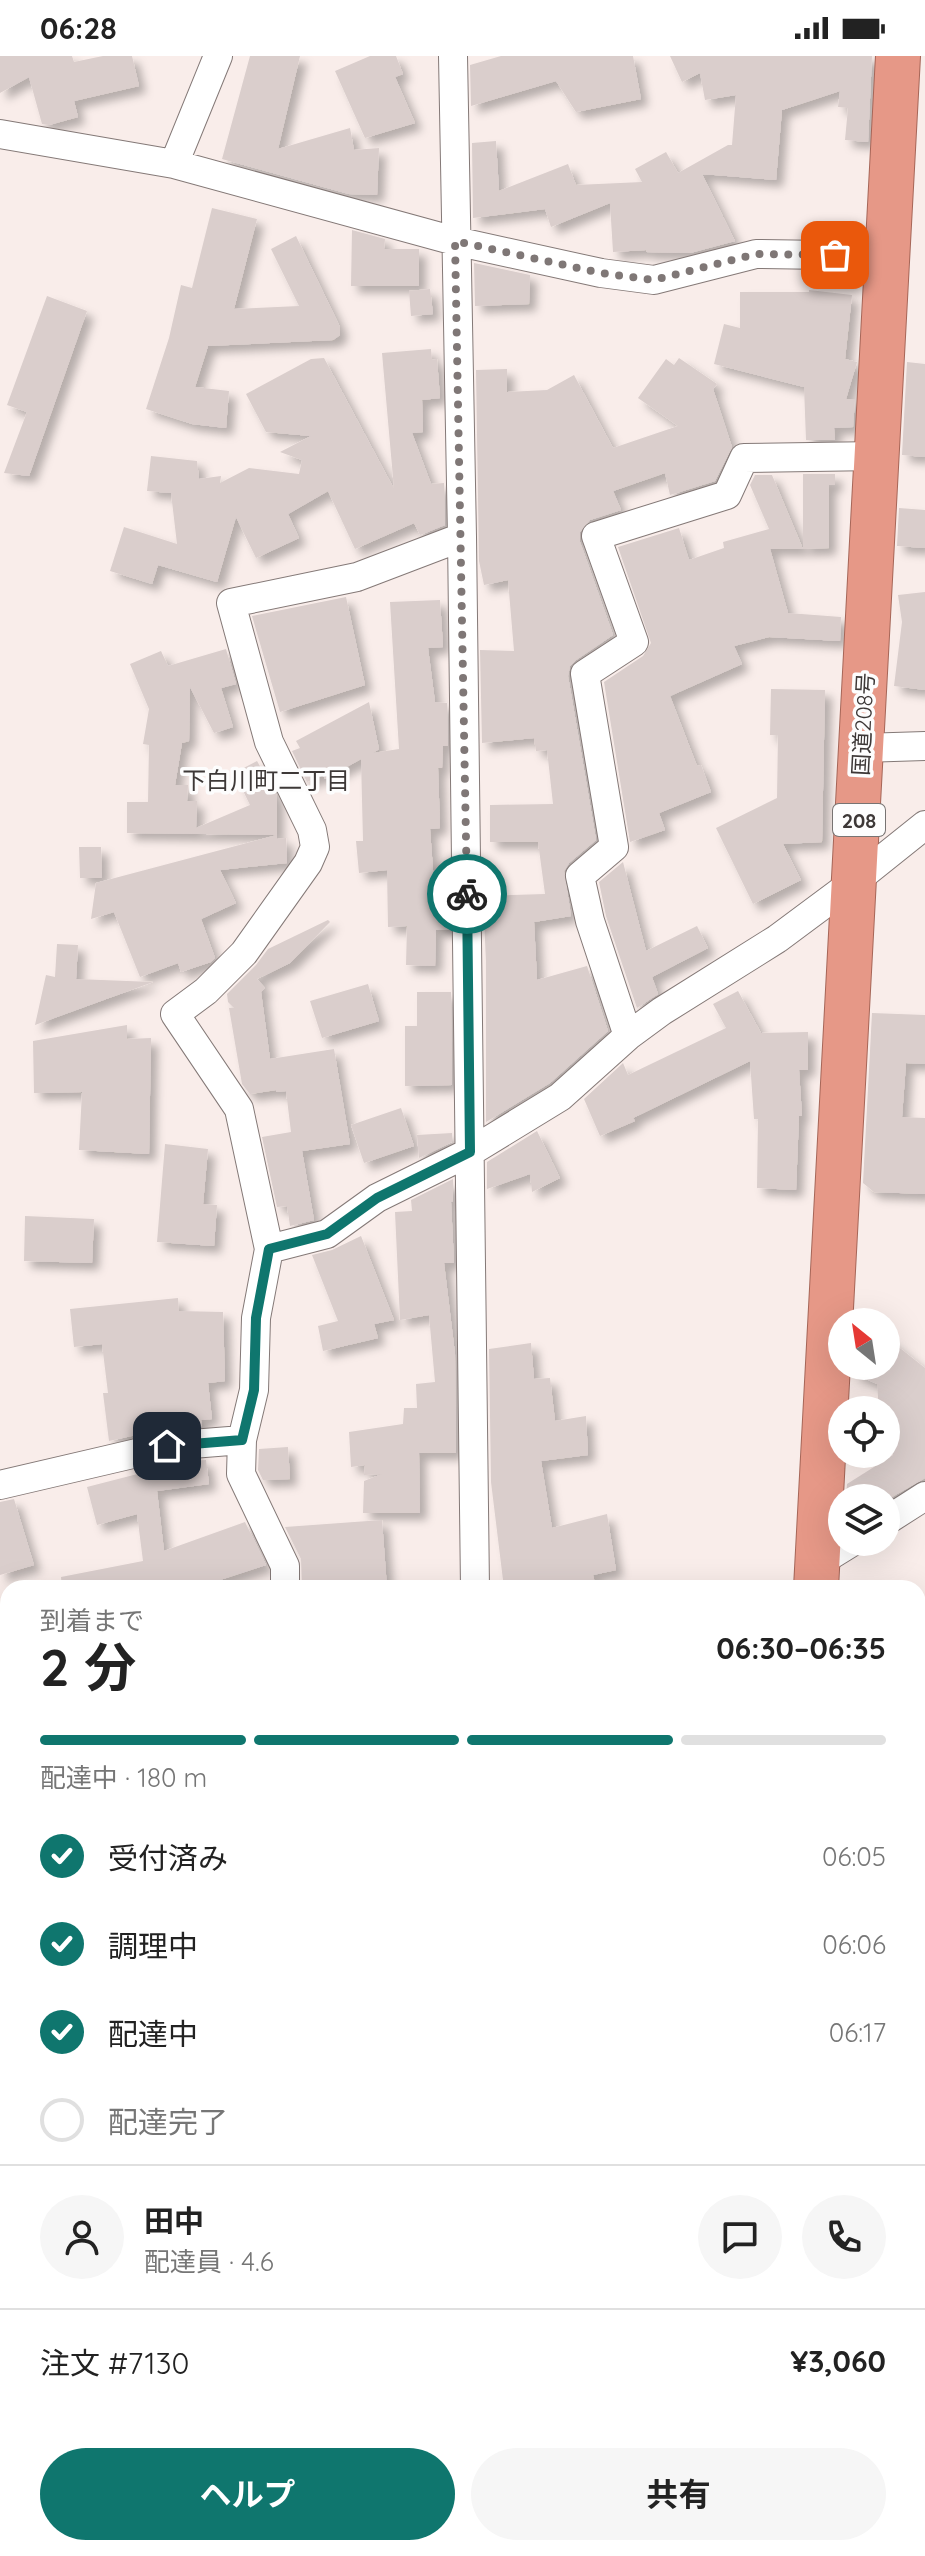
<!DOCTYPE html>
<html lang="ja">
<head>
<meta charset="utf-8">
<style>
	body { margin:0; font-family:Quicksand,"Noto Sans JP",sans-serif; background:#f6f6f6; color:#222; height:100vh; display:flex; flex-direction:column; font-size:30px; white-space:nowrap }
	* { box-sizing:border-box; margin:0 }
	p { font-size:26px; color:#767676 }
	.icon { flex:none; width:44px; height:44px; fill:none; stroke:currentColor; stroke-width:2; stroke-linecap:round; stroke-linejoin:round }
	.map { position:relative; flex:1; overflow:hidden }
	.details { position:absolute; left:0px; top:1524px; width:926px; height:976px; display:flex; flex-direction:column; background:#fff; border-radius:24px 24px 0 0; box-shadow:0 8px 32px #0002 }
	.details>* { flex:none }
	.needle { width:52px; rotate:330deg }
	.fabs { position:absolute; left:828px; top:1252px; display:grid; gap:16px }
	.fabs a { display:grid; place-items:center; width:72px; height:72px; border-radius:50%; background:#fff; box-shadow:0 8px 32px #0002; font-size:40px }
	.pin { position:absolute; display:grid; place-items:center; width:68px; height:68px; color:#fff; margin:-34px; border-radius:16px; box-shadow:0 4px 12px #0006 }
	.courier { position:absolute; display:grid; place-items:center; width:80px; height:80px; margin:-40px; border:6px solid #0f766e; border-radius:50%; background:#fff; color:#222; box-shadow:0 2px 10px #0007 }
	.overview em { font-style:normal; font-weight:700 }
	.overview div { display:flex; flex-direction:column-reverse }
	.overview { display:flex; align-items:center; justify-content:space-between; height:136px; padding:0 40px }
	h1 { font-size:52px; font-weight:700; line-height:60px }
	.bar { display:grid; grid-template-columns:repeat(4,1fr); gap:12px 8px; align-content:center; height:96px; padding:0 40px }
	.bar i { height:10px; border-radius:6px; background:#e0e0e0 }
	.bar .selected { background:#0f766e }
	.bar p { grid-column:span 4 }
	.line { display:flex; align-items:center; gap:20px; padding:0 40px; border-top:2px solid #e0e0e0 }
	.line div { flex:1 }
	.round { display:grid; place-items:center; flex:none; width:84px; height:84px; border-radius:42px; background:#f6f6f6 }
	ol { padding:0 40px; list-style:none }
	li { display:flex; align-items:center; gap:24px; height:88px }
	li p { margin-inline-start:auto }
	li .icon { padding:8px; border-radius:50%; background:#0f766e; color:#fff; stroke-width:4 }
	li:last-child { color:#767676 }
	li i { width:44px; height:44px; border:4px solid #e0e0e0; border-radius:50% }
	.primary-button { display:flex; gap:16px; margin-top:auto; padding:16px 40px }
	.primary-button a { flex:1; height:92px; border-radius:48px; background:#0f766e; color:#fff; font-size:32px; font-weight:700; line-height:92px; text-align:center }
	.primary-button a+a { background:#f6f6f6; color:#222 }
	.status { display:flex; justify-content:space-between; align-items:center; height:56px; padding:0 40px; background:#fff; direction:ltr }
	.status svg { height:22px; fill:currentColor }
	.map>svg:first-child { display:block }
	.building { fill:#dacecc; filter:url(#shadow) }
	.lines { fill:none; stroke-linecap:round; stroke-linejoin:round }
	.minor-casing { stroke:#847977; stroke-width:30 }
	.tertiary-casing { stroke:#847977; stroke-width:36 }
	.trunk-casing { stroke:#a66658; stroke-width:46 }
	.minor { stroke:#fff; stroke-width:28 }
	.tertiary { stroke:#fff; stroke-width:34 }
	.trunk { stroke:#e69887; stroke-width:44 }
	.done { stroke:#7f7776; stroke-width:8; stroke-dasharray:0 14.4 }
	.route { stroke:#0f766e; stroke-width:10 }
	.labels { text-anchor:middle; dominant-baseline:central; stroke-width:7; stroke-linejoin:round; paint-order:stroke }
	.shield { fill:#fdfdfd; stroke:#777372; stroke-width:2 }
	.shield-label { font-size:20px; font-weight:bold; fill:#3d3837 }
	.street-label { font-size:22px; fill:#3d3837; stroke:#fdfdfd }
	.neighbourhood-label { font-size:24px; fill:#3d3837; stroke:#fdfdfd }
</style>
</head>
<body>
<div class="status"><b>06:28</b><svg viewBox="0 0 49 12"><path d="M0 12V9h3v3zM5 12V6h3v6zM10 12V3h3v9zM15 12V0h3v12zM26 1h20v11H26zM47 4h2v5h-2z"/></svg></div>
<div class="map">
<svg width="925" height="2500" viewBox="0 0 925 2500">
	<defs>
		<filter id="shadow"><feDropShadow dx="7" dy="7" stdDeviation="4" flood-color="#0004"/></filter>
	</defs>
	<rect width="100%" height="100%" fill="#f9edea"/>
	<path class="building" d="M0,0h72l2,6 29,-6h29l7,30 -65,15 4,16 -29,8 -7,-1 -13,-47 -29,16z
		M250,0h50l-22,93 72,-21 4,22 25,-2 -2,47 -28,-1 -127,-35z
		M370,0h26l7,18 -8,3 20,46 -50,15 -30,-67z
		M501,0h132l8,43 -65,13 -20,-31 -85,25 -1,-41z
		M670,0h202l-4,86 -23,-2 3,-32 -10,-1 2,-16 -58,19 -6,70 -74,-6 33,67 -45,12 -44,-1v-2l-33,2 -3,-49 -59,24 -6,-18 -72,9 -1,-75 24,-2 3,50 69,-27 8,21 66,-3 -7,-13 31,-17 12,21 50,-28h4l4,-50 -31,5 -5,-27 -18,9z
		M212,152l45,11 -23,90 65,-3 -28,-57 25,-13 44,91v8l-7,5 -125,6 -13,41 34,4 -3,37 -34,-4 -46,-15 23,-71 12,-53 11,3z
		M352,174l33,9 -1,10h35v37h-68z
		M474,207l56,12 -1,29 -54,2z
		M430,233l3,25 -22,2 -2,-25z
		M809,234l43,5 -7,64 12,3 -11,37h9l-2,28 -19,1 1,12h-29l-2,-53 -90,-23 10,-40 16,4v-36h69z
		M47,240l40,15 -58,165 -25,-3 23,-61 -20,-7z
		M431,293l1,11 5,-1 3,39 -18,2 1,32 -11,1 19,51 13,-1 1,42 -25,10 -6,-12 -59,26 -27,-58 -40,23 11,24 -43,20 -20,-41 -19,65 -59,-17 -6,19 -42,-13 14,-44 53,17 -6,-51 -24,-2 4,-35 46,5 2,18 22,-3 -1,7 29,-15 50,6 3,-14 -22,-8 31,-16 -45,-4 -20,-38 65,-35 13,-1 70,131 -12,-136z
		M679,302l38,26 -4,5 19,58 -17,34 -45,14 -5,-22 -52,18 8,19 -31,10 -10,12v10l33,93 -37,25 -6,6 -2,10 28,164 -27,23 -5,8 7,45 -37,6 3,58 50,-14 21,65 -58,52 -64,39v-160l-3,-66 62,-2 -7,-52h-48v-37l63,-1 -6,-54 -11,1 -2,-13 -52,5 -2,-93 34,1 -6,-71 -24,5 -5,-24 -3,-191 31,-1v23l40,-2 27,-15 39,73 65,-22 -40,-28 28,-39 8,6z
		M907,306l18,2v93l-23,-2z
		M803,418h32v11h-6v63l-26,1z
		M755,419h17l31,74h-33l18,64 53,4 -1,24 -71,-4 -35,9 8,18 -72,32 27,70 4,-1 10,27 -52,21 6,17 -35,12 -26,-160 39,-26 8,-13 -33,-96 61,-19 10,32 35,-12 -1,-6 46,-13 -19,-44z
		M899,452l26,2v38l-28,-2z
		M925,536v98l-31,-4 8,-64 -4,-27z
		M346,541l19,88 -85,27 -28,-96z
		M440,544l3,47 -15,1 7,54 12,1 1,43h-5l-1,22h-4l2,60 -10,1 5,68h14l1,32 -14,1 -1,36 -29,-1 1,-39 -19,1 -1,-57 -28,3 -3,-32h7l-2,-82 -36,20 -2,-4 -16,7 -15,-31 8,-3 -4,-7 73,-39 10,47 -6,4 26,-4 -9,-147z
		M226,593l10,35 -15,4 12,39 -19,6 -24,-46 -1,54 -7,2 -7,42h13l-1,16h10l-1,27 54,-23 -12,-25v-9l19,-10 20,35v39l-150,-2v-31h21l1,-57 -6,-1 6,-35 -19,-45 31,-13 7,15z
		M771,633l54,1 -3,152 -39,2 18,36 -48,24 -37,-76 61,-30 1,-63h-8z
		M277,779v4l9,-1 1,25 -67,7 16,33 -35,16 14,39 -4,4 -30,10 -3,-9 -38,14 -26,-65 -23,7 5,-36z
		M79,791h22l1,31h-22z
		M623,806l23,89 51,-25 11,22 -56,29 6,17 -21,14 -31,-92 -7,-34z
		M328,864l2,2 -40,41 -33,16 8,9 -4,4 9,67 64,-10 16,95 -48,7 12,69 -24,6 -3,-20 -10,1 -15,-70 29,-5 -5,-41 -10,1v-2l-26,4 -8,-10 -13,-76h5l-6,-6 -1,-8 29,-29 12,-16z
		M57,888l21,1 -2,34 77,3 -118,43 11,-50 9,2z
		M368,928l11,37 -57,17 -12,-37z
		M738,935l23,42 47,-1v38h-9l3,46h-3l-3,74 -39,-2 1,-69h-4l-4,-58 -117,57 2,3 -35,15 -16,-37 39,-36 5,12 98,-47 -13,-24z
		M417,936h34l1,93 -47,1v-60h12z
		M872,957l53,2v49l-19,-1 -4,54 23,1v76l-51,-2 -11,-9z
		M127,969v14l24,-1 -2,116 -70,-4 3,-58 -48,1 -1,-52z
		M401,1052l13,38 -50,17 -13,-38z
		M537,1075l23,47 -28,14 -2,-18 -43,15v-27z
		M452,1077v9l-33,16 -2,-23z
		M165,1088l43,5 -5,55 14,1 -3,41 -57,-4z
		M453,1123v22l-2,1 3,61h-10l11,91 1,99h-37l1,60h-57l1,-32 18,-7 -18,1 1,-10 -14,2 -2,-35 54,-8 1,-16h13l-1,-24 19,-2 -6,-67 -29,5 -5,-108 17,-1 -1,-11z
		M25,1160l69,3 -2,44 -68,-2z
		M361,1180l33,84 -20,4 4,14 -55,13 -5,-25 20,-5 -26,-66 20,-5z
		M178,1242l1,13 44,1 2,69 -17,2 4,36 -11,1 1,6 -39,3 -54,12 -6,-48h5l-6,-49 -28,3 -4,-38z
		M886,1281l39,31v110l-35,20h-44l1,-14 46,-29 -7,-19v-26h-7l-2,-26 -24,-11v-7h33z
		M531,1287l3,36 16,-1 5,43 31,-5 2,39 -47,6 11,67 55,-14 9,56 -23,5 3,13h-92l-13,-106 -2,-133z
		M288,1391l2,32 -27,1 -5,-10 1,-21z
		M206,1404l3,24 -52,7 7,60 81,-29 21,43 -55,18 1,5h-150l-1,-11 82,-16 -6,-47 -40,11 -10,-38 101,-26z
		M14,1443l20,66 -34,10v-73z
		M382,1464l5,68h-85l-1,-29 -16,-32z"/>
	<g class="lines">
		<defs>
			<path id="minor" d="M453,0l9,481 13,1051
				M0,78l174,30 281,77 146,32 53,7 102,-26 132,2
				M174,108l44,-108
				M862,692l63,-2
				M628,980l-38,-115 -10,-45 34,-29 -29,-173 49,-32 -38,-106 131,-41 17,-37 133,-2
				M269,1193l-30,-140 -64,-95 31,-23 38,-38 64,-90 7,-16 -3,-17 -43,-88 -38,-139 126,-26 105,-40
				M0,1429l167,-39 75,-6
				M886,1465l39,-25
				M818,1507l34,-21
				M285,1532v-22l-44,-92 1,-34 12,-50 2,-72 13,-69 58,-15 50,-36 93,-46 90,-55 68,-61 34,-25 115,-72 78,-58 70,-56
				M918,1701l7,2
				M0,1844l8,1
				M918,1998l7,-1
				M0,2109l8,-2
				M0,2392l8,-5
				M349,2492l1,8
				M585,2492l1,8"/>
			<path id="tertiary" d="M918,2464l7,-2
				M673,2500l87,-8"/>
			<path id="trunk" d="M816,1532l82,-1532
				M813,2492l1,8
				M846,2492l1,8"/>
		</defs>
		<use href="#minor" class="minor-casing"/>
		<use href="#tertiary" class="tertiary-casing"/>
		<use href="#trunk" class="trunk-casing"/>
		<use href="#minor" class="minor"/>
		<use href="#tertiary" class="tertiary"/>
		<use href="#trunk" class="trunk"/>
	</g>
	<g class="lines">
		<path class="done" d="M467,838l-12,-653 146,32 53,7 102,-26 79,1"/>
		<path class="route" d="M167,1390l75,-6 12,-50 2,-72 13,-69 58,-15 50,-36 93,-46 -3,-258"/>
	</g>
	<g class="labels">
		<rect class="shield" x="833" y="748" width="52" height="32" rx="6"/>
		<g class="shield-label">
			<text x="859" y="764">208</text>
		</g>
		<g class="street-label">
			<text transform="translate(863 668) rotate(-87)">国道208号</text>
		</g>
		<g class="neighbourhood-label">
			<text x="266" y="724">下白川町二丁目</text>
		</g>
	</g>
</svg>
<div class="fabs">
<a><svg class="needle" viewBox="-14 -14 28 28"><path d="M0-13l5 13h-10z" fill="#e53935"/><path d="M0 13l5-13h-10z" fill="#767676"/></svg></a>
<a><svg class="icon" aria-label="locate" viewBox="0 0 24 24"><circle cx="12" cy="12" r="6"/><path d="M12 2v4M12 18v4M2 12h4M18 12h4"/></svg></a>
<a><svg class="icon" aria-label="layers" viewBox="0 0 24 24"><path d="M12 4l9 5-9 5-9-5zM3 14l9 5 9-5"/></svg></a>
</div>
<div class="pin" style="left:835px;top:199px;background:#ea580c"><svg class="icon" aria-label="bag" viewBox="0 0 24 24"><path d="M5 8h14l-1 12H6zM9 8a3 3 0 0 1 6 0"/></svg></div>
<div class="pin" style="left:167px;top:1390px;background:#1f2937"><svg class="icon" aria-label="home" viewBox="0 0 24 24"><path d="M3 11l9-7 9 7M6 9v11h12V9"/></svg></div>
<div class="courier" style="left:467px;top:838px"><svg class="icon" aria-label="bike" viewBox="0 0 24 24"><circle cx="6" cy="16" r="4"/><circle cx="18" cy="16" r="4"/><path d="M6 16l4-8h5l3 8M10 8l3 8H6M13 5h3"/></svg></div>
<section class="details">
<div class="overview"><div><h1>2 分</h1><p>到着まで</p></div><em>06:30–06:35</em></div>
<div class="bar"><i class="selected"></i><i class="selected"></i><i class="selected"></i><i></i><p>配達中 · 180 m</p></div>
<ol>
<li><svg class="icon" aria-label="check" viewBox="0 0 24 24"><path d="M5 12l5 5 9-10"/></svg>受付済み<p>06:05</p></li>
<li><svg class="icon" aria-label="check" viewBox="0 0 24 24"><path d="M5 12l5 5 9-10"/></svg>調理中<p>06:06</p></li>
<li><svg class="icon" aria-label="check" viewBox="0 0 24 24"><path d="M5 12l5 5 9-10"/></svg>配達中<p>06:17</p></li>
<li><i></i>配達完了</li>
</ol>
<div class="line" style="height:144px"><a class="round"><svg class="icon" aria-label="person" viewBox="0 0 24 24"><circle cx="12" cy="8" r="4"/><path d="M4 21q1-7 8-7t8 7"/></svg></a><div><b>田中</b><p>配達員 · 4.6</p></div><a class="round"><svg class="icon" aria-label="chat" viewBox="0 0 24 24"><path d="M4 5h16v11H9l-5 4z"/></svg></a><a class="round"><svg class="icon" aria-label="phone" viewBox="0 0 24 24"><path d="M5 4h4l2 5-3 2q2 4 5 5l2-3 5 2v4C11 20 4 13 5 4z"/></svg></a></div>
<div class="line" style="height:104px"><div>注文 #7130</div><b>¥3,060</b></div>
<div class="primary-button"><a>ヘルプ</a><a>共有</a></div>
</section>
</div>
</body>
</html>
